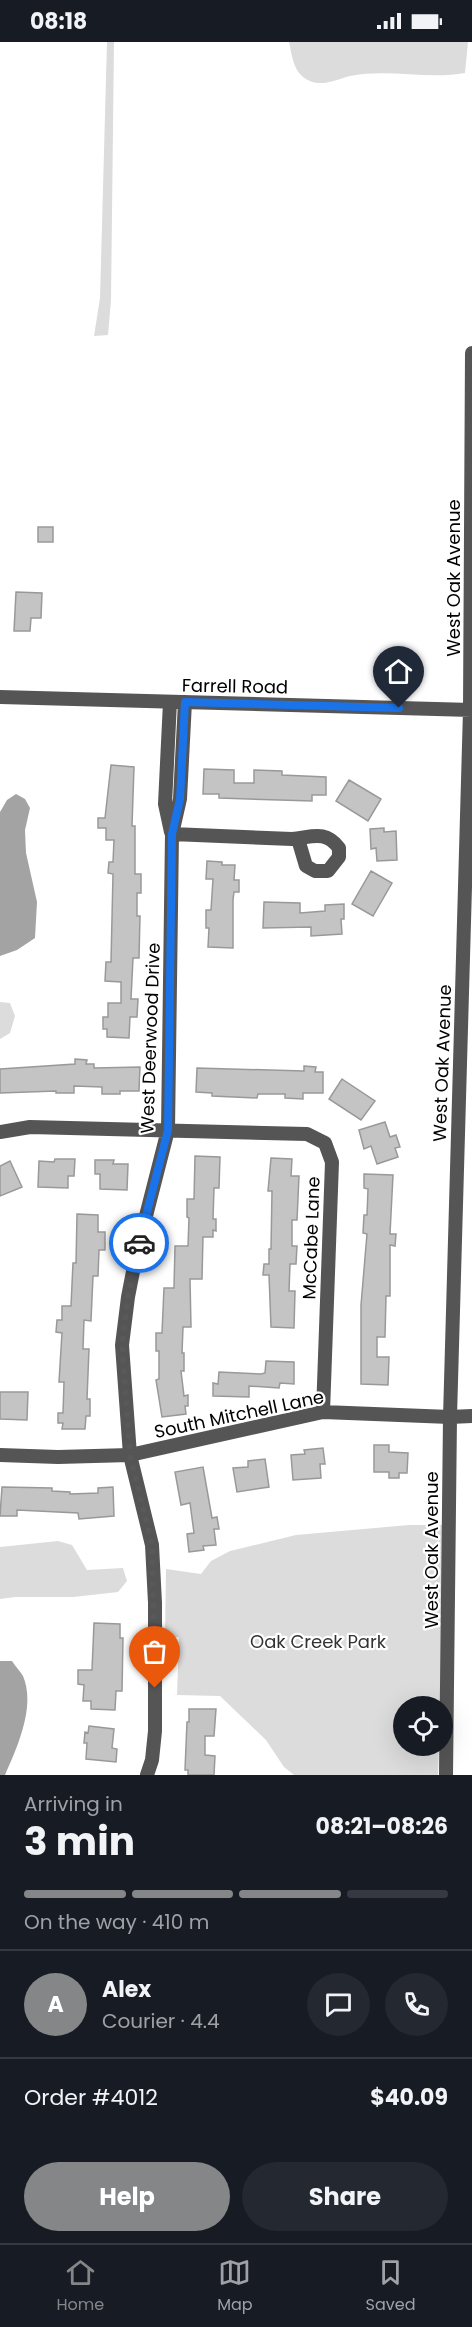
<!DOCTYPE html>
<html lang="en">
<head>
<meta charset="utf-8">
<style>
	body { margin:0; font-family:Poppins,sans-serif; background:#242831; color:#f1f3f6; height:100vh; display:flex; flex-direction:column; font-size:22px; white-space:nowrap }
	* { box-sizing:border-box; margin:0 }
	p { font-size:20px; color:#9ea1a6 }
	.icon { flex:none; width:33px; height:33px; fill:none; stroke:currentColor; stroke-width:2; stroke-linecap:round; stroke-linejoin:round }
	.map { position:relative; height:1733px; overflow:hidden }
	.panel { display:flex; flex-direction:column; background:#171b24; flex:1 }
	.panel>* { flex:none }
	.fabs { position:absolute; left:393px; top:1654px; display:grid; gap:12px }
	.fabs a { display:grid; place-items:center; width:60px; height:60px; border-radius:50%; background:#171b24; box-shadow:0 6px 24px #0002; font-size:30px }
	.pin { position:absolute; display:grid; place-items:center; width:51px; height:51px; color:#fff; margin:-62px -26px; border-radius:50% 50% 50% 0; rotate:-45deg; box-shadow:0 0 6px #0007 }
	.pin .icon { rotate:45deg }
	.courier { position:absolute; display:grid; place-items:center; width:60px; height:60px; margin:-30px; border:4px solid #1a73e8; border-radius:50%; background:#fff; color:#222; box-shadow:0 2px 8px #0007 }
	.head em { font-style:normal; font-weight:700 }
	.head div { display:flex; flex-direction:column-reverse }
	.head { display:flex; align-items:center; justify-content:space-between; height:102px; padding:0 24px }
	h1 { font-size:39px; font-weight:700; line-height:45px }
	.bar { display:grid; grid-template-columns:repeat(4,1fr); gap:9px 6px; align-content:center; height:72px; padding:0 24px }
	.bar i { height:8px; border-radius:4px; background:#363941 }
	.bar .on { background:#858687 }
	.bar p { grid-column:span 4 }
	.line { display:flex; align-items:center; gap:15px; padding:0 24px; border-top:2px solid #363941 }
	.line div { flex:1 }
	.round { display:grid; place-items:center; flex:none; width:63px; height:63px; border-radius:32px; background:#242831 }
	.button { display:flex; gap:12px; margin-top:auto; padding:12px 24px }
	.button a { flex:1; height:69px; border-radius:36px; background:#858687; color:#fff; font-size:24px; font-weight:700; line-height:69px; text-align:center }
	.button a+a { background:#242831; color:#f1f3f6 }
	.status { display:flex; justify-content:space-between; align-items:center; height:42px; padding:0 30px; background:#171b24; direction:ltr }
	.status svg { height:16px; fill:currentColor }
	.dock { display:flex; justify-content:space-around; align-items:center; height:84px; border-top:2px solid #363941; background:#171b24; font-size:16px; color:#9ea1a6 }
	.dock a { display:grid; justify-items:center; gap:3px }
	.dock .on { color:#858687 }
	.map>svg:first-child { display:block }
	.green { fill:#dcdcdc }
	.water { fill:#a3a3a3 }
	.building { fill:#c4c4c4; stroke:#999; stroke-width:1.5 }
	.lines { fill:none; stroke-linecap:round; stroke-linejoin:round }
	.minor { stroke:#555; stroke-width:14 }
	.done { stroke:#595959; stroke-width:6; stroke-dasharray:0 10.8 }
	.route { stroke:#1a73e8; stroke-width:8 }
	.labels { text-anchor:middle; dominant-baseline:central; stroke-width:4.5; stroke-linejoin:round; paint-order:stroke }
	.street-label { font-size:18px; fill:#000; stroke:#fff }
	.park-label { font-size:18px; fill:#333; stroke:#fff }
</style>
</head>
<body>
<div class="status"><b>08:18</b><svg viewBox="0 0 49 12"><path d="M0 12V9h3v3zM5 12V6h3v6zM10 12V3h3v9zM15 12V0h3v12zM26 1h20v11H26zM47 4h2v5h-2z"/></svg></div>
<div class="map">
<svg width="472" height="1733" viewBox="0 0 472 1733">
	<rect width="100%" height="100%" fill="#fff"/>
	<path class="green" d="M107,0h7l-3,258 -3,35 -14,1 6,-38z
		M289,0h179l-3,31c-38,7 -77,-5 -115,3 -15,4 -29,12 -44,3 -13,-8 -14,-24 -17,-37z
		M0,960l10,1 5,13 -5,17 -10,6z
		M409,1483h35l-4,182h-36v39h35l-1,29h-144l-10,-8 -18,-27 -46,-44 -43,-1 2,-58h-14l1,-68 35,5 10,-13 19,-10 66,-16z
		M58,1499l14,4 15,25 36,-2 4,13 -9,11 -45,5h-58l-15,2v-52z"/>
	<path class="water" d="M16,752l9,5 5,9 -5,22 1,23 11,49 -2,36 -18,12 -17,6v-144l7,-12z
		M0,1619h12c3,5 8,10 11,15 13,30 -6,72 -18,99h-5z"/>
	<path class="building" d="M38,485h15v15h-15z
		M16,550l26,1 -1,25h-10l-1,13h-16z
		M111,723l23,2 -2,59h3v48h6v19h-4v23h3l-1,42h-6l-2,41h7l-1,18h-7l-1,21 -22,-1v-8h-4v-12h5v-14h13v-21l-16,-1 1,-19h5l2,-88 -5,-1 1,-11h4l1,-22h-8v-12h-8v-10h7z
		M204,727l30,1v13h20v-13l28,1v4l44,2v18h-14v6l-93,-3v-4h-16z
		M349,738l32,19 -13,22 -32,-20z
		M384,786v4l12,-1 1,29 -20,1 -1,-13 -5,1 -1,-20z
		M207,819l15,1v3h13l-1,15h5v12h-5l-1,8v48l-25,-1 1,-19h-3v-18h5l2,-31h-7z
		M371,829l21,12 -19,33 -21,-12z
		M264,860l36,1v10l25,-2v-6l19,-1v15h-3l1,15 -31,2v-9l-48,1z
		M75,1017l12,1 -1,4h8v4l46,-1 -1,24h-19v3h-18v-7l-28,-1v7h-18v-2l-56,2v-24l75,-5z
		M304,1024l12,1 -1,5h8v21h-20v6l-18,-1v-4h-27l-1,4 -45,-2v-3l-16,-1 1,-24 107,3z
		M342,1037l33,22 -14,19 -32,-21z
		M385,1080l5,15 6,-2 4,12 -5,1 3,9 -21,7 -6,-18 -7,3 -5,-19z
		M195,1114l25,1 -1,31h-5l-1,31h3v12l-3,-1v7h-10l-1,42h-12l1,48h-8l-1,26h2v18h-3l3,25 4,-1v11h-3l1,8 -24,3 -6,-37 3,-1v-28h-3v-18h6l2,-45h10l1,-42h13l1,-28 -2,-1v-18h7z
		M271,1116l21,1 -1,17h8l-2,44h-5v26h5l-1,18h-6l-1,27h6l-1,37 -23,-1 -2,-52h-6l1,-11h5v-15h2l1,-58h-4z
		M55,1117h20l-1,17h-6v12l-30,-1 1,-26 15,1z
		M95,1118h19l-1,4h15l-1,26 -27,-1v-15h-5z
		M10,1119l12,26 -22,9v-30z
		M364,1132l29,1 -3,59h6l-1,12 -5,-1v51h-4l-1,41h-8v20h12l-1,28 -27,-1v-79l6,-71 -4,-1 1,-18h3l1,-26 -4,-1z
		M77,1172l21,1v17h7v18h-6l-1,26h-5l-2,45 -7,-1 -1,29h6l-2,50h3v17h-4l-1,13h-23l1,-6h-5v-10h5l1,-31h-5l3,-49 -6,-1 1,-12h5v-14h9l2,-43h3z
		M266,1319l28,1v22l-14,-1 -1,5 -30,-2v11l-36,-1v-13l5,1 1,-12 42,2 4,-1z
		M0,1350h28l-1,28 -27,-1z
		M374,1403h15v7l19,1 -1,20h-8v5h-10v-6h-15z
		M323,1406l2,16h-5l1,14 -28,2 -2,-25 14,-1 -1,-4z
		M265,1417l4,28 -32,5 -4,-24 15,-1v-6z
		M203,1425l9,51 5,-1 2,12h-5l2,16 -13,1 1,4 -15,2 -2,-18 7,-1 -4,-30 -9,2 -6,-33z
		M2,1445l50,1v3l18,1v2l28,-1v-5l15,-1 1,29 -35,3 -1,-6 -61,-3v6h-17z
		M94,1581l26,1v14h3l-1,53h-6l-1,19 -24,-1v-8h-8l1,-16 -6,-1v-14h14z
		M189,1667h27l-2,27h-9v19l10,1 -1,19h-26v-5h-3l2,-48h2z
		M89,1684l25,3 -2,19 5,1 -1,13 -30,-3 1,-16h-3l1,-11 3,1z"/>
	<g class="lines">
		<path class="minor" d="M0,655l472,13
			M170,660l-5,102 6,28
			M172,792l120,5c21,-2 33,-9 47,9v9l-11,14h-13l-9,-5 -8,-27
			M0,1090l30,-5 277,7 18,9 7,19 -9,250
			M0,1413l58,2 72,-2 193,-43 127,5 22,-1
			M147,1733l5,-15 3,-29v-128l-3,-58 -22,-90 -8,-110 6,-48 9,-46 31,-121 4,-296 8,-35 5,-97
			M446,1733l4,-358 20,-707 2,-357"/>
	</g>
	<g class="lines">
		<path class="done" d="M139,1201l-11,54 -6,48 8,110 22,90 3,143"/>
		<path class="route" d="M139,1201l29,-113 4,-296 8,-35 5,-97 214,6"/>
	</g>
	<g class="labels">
		<g class="street-label">
			<text transform="translate(453 536) rotate(-90)">West Oak Avenue</text>
			<text transform="translate(235 644) rotate(1)">Farrell Road</text>
			<text transform="translate(150 996) rotate(-88)">West Deerwood Drive</text>
			<text transform="translate(442 1021) rotate(-88)">West Oak Avenue</text>
			<text transform="translate(311 1196) rotate(-88)">McCabe Lane</text>
			<text transform="translate(239 1372) rotate(-12)">South Mitchell Lane</text>
			<text transform="translate(431 1508) rotate(-90)">West Oak Avenue</text>
		</g>
		<g class="park-label">
			<text x="318" y="1599">Oak Creek Park</text>
		</g>
	</g>
</svg>
<div class="fabs">
<a><svg class="icon" aria-label="locate" viewBox="0 0 24 24"><circle cx="12" cy="12" r="6"/><path d="M12 2v4M12 18v4M2 12h4M18 12h4"/></svg></a>
</div>
<div class="pin" style="left:155px;top:1646px;background:#ea580c"><svg class="icon" aria-label="bag" viewBox="0 0 24 24"><path d="M5 8h14l-1 12H6zM9 8a3 3 0 0 1 6 0"/></svg></div>
<div class="pin" style="left:399px;top:666px;background:#1f2937"><svg class="icon" aria-label="home" viewBox="0 0 24 24"><path d="M3 11l9-7 9 7M6 9v11h12V9"/></svg></div>
<div class="courier" style="left:139px;top:1201px"><svg class="icon" aria-label="car" viewBox="0 0 24 24"><path d="M5 17H2v-5l4-1 3-4h7l3 4 3 1v5h-3M9 17h6M6 11h13"/><circle cx="7" cy="17" r="2"/><circle cx="17" cy="17" r="2"/></svg></div>
</div>
<section class="panel">
<div class="head"><div><h1>3 min</h1><p>Arriving in</p></div><em>08:21–08:26</em></div>
<div class="bar"><i class="on"></i><i class="on"></i><i class="on"></i><i></i><p>On the way · 410 m</p></div>
<div class="line" style="height:108px"><b class="round" style="background:#858687;color:#fff">A</b><div><b>Alex</b><p>Courier · 4.4</p></div><a class="round"><svg class="icon" aria-label="chat" viewBox="0 0 24 24"><path d="M4 5h16v11H9l-5 4z"/></svg></a><a class="round"><svg class="icon" aria-label="phone" viewBox="0 0 24 24"><path d="M5 4h4l2 5-3 2q2 4 5 5l2-3 5 2v4C11 20 4 13 5 4z"/></svg></a></div>
<div class="line" style="height:78px"><div>Order #4012</div><b>$40.09</b></div>
<div class="button"><a>Help</a><a>Share</a></div>
</section>
<nav class="dock">
<a class="on"><svg class="icon" aria-label="home" viewBox="0 0 24 24"><path d="M3 11l9-7 9 7M6 9v11h12V9"/></svg>Home</a>
<a><svg class="icon" aria-label="map" viewBox="0 0 24 24"><path d="M3 6l6-2 6 2 6-2v14l-6 2-6-2-6 2zM9 4v14M15 6v14"/></svg>Map</a>
<a><svg class="icon" aria-label="saved" viewBox="0 0 24 24"><path d="M7 4h10v16l-5-4-5 4z"/></svg>Saved</a>
</nav>
</body>
</html>
